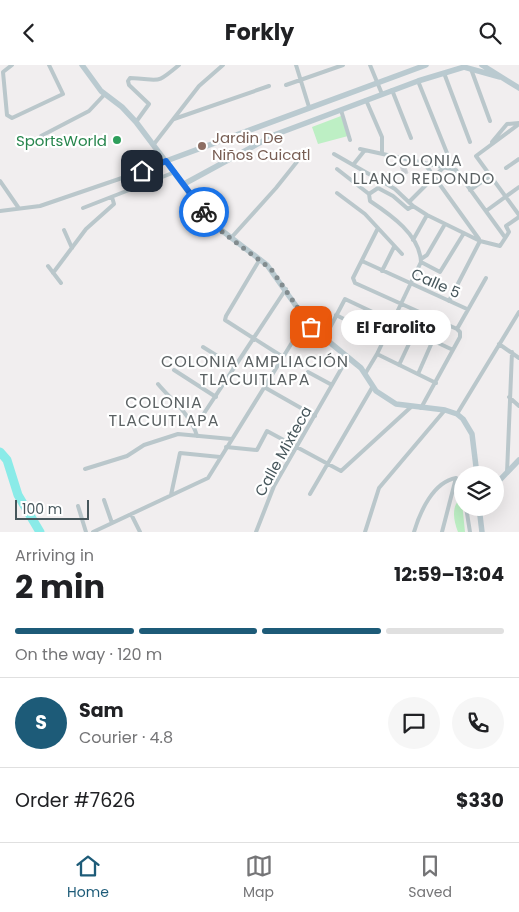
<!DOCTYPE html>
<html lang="en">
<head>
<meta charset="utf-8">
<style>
	body { margin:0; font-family:Poppins,sans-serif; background:#f6f6f6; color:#202124; height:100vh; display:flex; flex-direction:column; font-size:19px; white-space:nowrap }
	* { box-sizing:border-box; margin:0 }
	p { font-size:16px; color:#757577 }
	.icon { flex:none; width:28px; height:28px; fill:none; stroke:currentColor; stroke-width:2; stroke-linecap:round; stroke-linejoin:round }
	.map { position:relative; height:467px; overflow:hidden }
	.panel { display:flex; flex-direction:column; background:#fff; flex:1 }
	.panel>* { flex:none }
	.fabs { position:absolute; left:454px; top:401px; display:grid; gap:10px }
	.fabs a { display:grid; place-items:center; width:50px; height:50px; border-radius:50%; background:#fff; box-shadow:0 5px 20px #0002; font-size:25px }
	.scale { position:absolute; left:15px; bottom:12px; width:74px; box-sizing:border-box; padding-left:5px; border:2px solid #47575c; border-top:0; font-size:14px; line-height:18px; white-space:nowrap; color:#47575c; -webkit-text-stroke:4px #fff; paint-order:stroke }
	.pin { position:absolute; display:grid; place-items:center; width:42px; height:42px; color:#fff; margin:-21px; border-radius:10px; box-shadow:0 2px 8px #0006 }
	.courier { position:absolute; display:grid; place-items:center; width:50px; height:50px; margin:-25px; border:4px solid #1a73e8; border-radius:50%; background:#fff; color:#222; box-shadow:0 1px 6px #0007 }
	.bubble { position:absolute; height:35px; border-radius:18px; background:#fff; box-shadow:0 5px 20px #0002; font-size:16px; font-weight:700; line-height:35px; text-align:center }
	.summary em { font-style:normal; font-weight:700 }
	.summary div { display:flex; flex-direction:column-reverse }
	.summary { display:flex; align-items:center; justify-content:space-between; height:85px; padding:0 15px }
	h1 { font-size:32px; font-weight:700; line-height:38px }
	.bar { display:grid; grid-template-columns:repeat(4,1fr); gap:8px 5px; align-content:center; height:60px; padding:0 15px }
	.bar i { height:6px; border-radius:4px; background:#e0e0e0 }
	.bar .current { background:#1d5b78 }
	.bar p { grid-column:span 4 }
	.line { display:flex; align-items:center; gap:12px; padding:0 15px; border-top:1px solid #e0e0e0 }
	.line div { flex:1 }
	.round { display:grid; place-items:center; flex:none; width:52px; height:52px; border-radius:26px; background:#f6f6f6 }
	header { display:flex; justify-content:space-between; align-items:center; height:65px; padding:0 15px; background:#fff; font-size:22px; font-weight:700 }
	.tabs { display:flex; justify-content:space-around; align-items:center; height:70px; border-top:1px solid #e0e0e0; background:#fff; font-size:14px; color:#757577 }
	.tabs a { display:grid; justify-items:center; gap:2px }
	.tabs .current { color:#1d5b78 }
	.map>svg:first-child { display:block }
	.green { fill:#bdefc4 }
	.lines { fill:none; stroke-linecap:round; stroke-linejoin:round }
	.river { stroke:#8aebe8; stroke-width:9 }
	.building { fill:#c8cdd1; stroke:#d2d6da }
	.street { stroke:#bac7cb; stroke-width:4 }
	.secondary { stroke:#bacad0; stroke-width:5.5 }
	.done { stroke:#828c8f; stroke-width:5; stroke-dasharray:0 9 }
	.route { stroke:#1a73e8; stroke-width:6 }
	.leisure-dot { fill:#2e9e5b; stroke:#fff; stroke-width:2 }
	.education-dot { fill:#8d6e63; stroke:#fff; stroke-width:2 }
	.labels { text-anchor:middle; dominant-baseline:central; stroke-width:4.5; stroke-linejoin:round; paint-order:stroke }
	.education-label { font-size:15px; fill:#785e54; stroke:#fff; text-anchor:start }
	.leisure-label { font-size:15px; fill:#27864d; stroke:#fff; text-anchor:end }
	.street-label { font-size:15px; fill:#47575c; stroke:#fff }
	.neighbourhood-label { font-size:16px; letter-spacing:1px; fill:#5b6163; stroke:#fff }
</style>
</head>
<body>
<header><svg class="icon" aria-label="back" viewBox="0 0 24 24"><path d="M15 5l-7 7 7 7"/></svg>Forkly<svg class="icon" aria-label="search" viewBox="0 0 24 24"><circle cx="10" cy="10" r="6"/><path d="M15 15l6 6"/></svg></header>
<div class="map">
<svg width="519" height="467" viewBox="0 0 519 467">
	<rect width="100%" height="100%" fill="#f1eeef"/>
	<path class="green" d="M341,51l7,20 -30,8 -6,-17z
		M459,435l3,2 3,30h-7c-4,-10 -7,-24 1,-32z"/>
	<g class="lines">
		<path class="river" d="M0,387l7,8 11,35 22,37"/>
	</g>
	<path class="building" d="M405,99l3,9 -5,2 -3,-9z"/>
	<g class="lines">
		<path class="street" d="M12,0l-9,7 4,43 5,3 51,-24 -14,-29
			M296,0l13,42
			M370,0l12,29
			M471,4l19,52
			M444,8l26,69
			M418,16l29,72
			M286,20l57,-20
			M392,25l19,48
			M366,35l16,37v16
			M341,45l9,30
			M174,54l95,-33
			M136,57l13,-18 -20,-19 -1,-4 2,-3c31,1 24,8 49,-13
			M519,59l-43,32 43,59
			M41,71l48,-25 16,-17
			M492,77l15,-18 12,-1
			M154,79l45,-58 24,-21
			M360,84l96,21 48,66
			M334,89l61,35 18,17 14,9 53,26 20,5 9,-14 -3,-6 13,-9
			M425,99l54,75
			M353,100l12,-15
			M506,103l13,-9
			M337,104l32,25
			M0,116l18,26
			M470,125l20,-14
			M337,128l28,21 37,40
			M409,137l35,-35
			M83,143l92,-36
			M0,146l40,-5 120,-41 6,-4
			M486,146l33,-24
			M378,163l-25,50 2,5 102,46
			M64,165l8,18
			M231,173l45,-50 24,-30
			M413,175l14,-25
			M260,194l-34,57 -1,4 58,37
			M421,194l6,-4 18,-31
			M362,196l105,48
			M421,197l19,10 24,-39
			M48,201l13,17
			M382,206l12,-24
			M53,208l33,-44 28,-25 -2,-7
			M449,236l31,-60
			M336,250l48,24
			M457,264l29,-51
			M324,274l21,-40 108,51
			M499,279l20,14
			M203,282l32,20
			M377,289l59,29
			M399,300l16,-34
			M174,305l42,27
			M308,307l24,13
			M365,309l12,-20 44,-92c-1,-27 -30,-47 -51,-61l-1,-7 9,-6 15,8 15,13 5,-3
			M418,309l15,-34
			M158,319c13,16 33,30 39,52
			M264,322l51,29
			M509,332l10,9
			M421,343l39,-71v-5l-3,-3
			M457,349l62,-102
			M195,362l91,-138
			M226,382l31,3 10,-19 74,40 70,-64
			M85,404l42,-13 17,-11 34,-11 53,5
			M507,408l5,-121
			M310,429l63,-108
			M171,430l9,-42 40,4
			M104,435l8,23
			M78,441l8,26
			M466,442l4,25
			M131,449l9,18
			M93,467l115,-54 98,-158
			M256,467l18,-46 74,-129
			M365,467l14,-44 66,-78
			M414,467c6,-20 19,-50 42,-54l6,8
			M442,467l14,-54"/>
		<path class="secondary" d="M82,0l19,26 21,16 14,15 76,101 55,42 44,62 50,41 15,23 20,13 49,6 12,4 6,5 9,15 5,41
			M482,0l37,23
			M166,96l260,-96
			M184,119l90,-49 144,-54 46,-14 36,10
			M495,420l24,-25
			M479,442l3,25"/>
	</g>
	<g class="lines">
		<path class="done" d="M204,147l13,16 54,41 40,58"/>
		<path class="route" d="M142,106l24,-10 38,51"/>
	</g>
	<circle class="leisure-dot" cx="117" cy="75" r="5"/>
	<circle class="education-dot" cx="202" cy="81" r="5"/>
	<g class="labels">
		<g class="education-label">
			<text x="212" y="72">Jardin De<tspan x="212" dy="17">Niños Cuicatl</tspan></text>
		</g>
		<g class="leisure-label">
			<text x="107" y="75">SportsWorld</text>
		</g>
		<g class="street-label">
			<text transform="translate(436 218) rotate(24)">Calle 5</text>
			<text transform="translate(283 386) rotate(-61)">Calle Mixteca</text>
		</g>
		<g class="neighbourhood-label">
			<text x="424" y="95">COLONIA<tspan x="424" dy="18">LLANO REDONDO</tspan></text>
			<text x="255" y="296">COLONIA AMPLIACIÓN<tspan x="255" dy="18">TLACUITLAPA</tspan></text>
			<text x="164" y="337">COLONIA<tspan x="164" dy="18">TLACUITLAPA</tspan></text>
		</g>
	</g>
</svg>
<div class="fabs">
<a><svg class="icon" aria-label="layers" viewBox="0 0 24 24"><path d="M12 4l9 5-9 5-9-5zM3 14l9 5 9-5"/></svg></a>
</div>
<div class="scale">100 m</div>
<div class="pin" style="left:311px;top:262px;background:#ea580c"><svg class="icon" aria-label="bag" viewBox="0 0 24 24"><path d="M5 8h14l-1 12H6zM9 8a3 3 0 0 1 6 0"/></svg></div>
<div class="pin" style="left:142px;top:106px;background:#1f2937"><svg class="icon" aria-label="home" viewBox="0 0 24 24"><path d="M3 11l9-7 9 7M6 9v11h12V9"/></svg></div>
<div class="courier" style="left:204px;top:147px"><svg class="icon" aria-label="bike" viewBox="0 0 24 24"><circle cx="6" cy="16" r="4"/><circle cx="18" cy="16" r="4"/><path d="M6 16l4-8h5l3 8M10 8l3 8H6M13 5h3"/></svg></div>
<div class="bubble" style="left:341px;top:245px;width:110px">El Farolito</div>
</div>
<section class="panel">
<div class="summary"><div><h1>2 min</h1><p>Arriving in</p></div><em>12:59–13:04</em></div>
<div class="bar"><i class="current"></i><i class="current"></i><i class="current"></i><i></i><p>On the way · 120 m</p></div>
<div class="line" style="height:90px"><b class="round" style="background:#1d5b78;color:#fff">S</b><div><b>Sam</b><p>Courier · 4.8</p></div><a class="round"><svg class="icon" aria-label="chat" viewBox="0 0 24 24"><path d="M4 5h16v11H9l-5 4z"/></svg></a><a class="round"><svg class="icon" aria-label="phone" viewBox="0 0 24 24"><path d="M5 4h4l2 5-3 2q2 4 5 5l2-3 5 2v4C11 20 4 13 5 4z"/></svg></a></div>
<div class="line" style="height:65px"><div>Order #7626</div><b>$330</b></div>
</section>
<nav class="tabs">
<a class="current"><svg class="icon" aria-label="home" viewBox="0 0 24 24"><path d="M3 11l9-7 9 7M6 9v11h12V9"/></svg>Home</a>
<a><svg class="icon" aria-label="map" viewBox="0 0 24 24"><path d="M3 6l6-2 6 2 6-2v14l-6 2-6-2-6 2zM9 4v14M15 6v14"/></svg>Map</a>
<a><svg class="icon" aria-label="saved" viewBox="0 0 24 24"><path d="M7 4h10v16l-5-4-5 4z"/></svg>Saved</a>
</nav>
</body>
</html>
